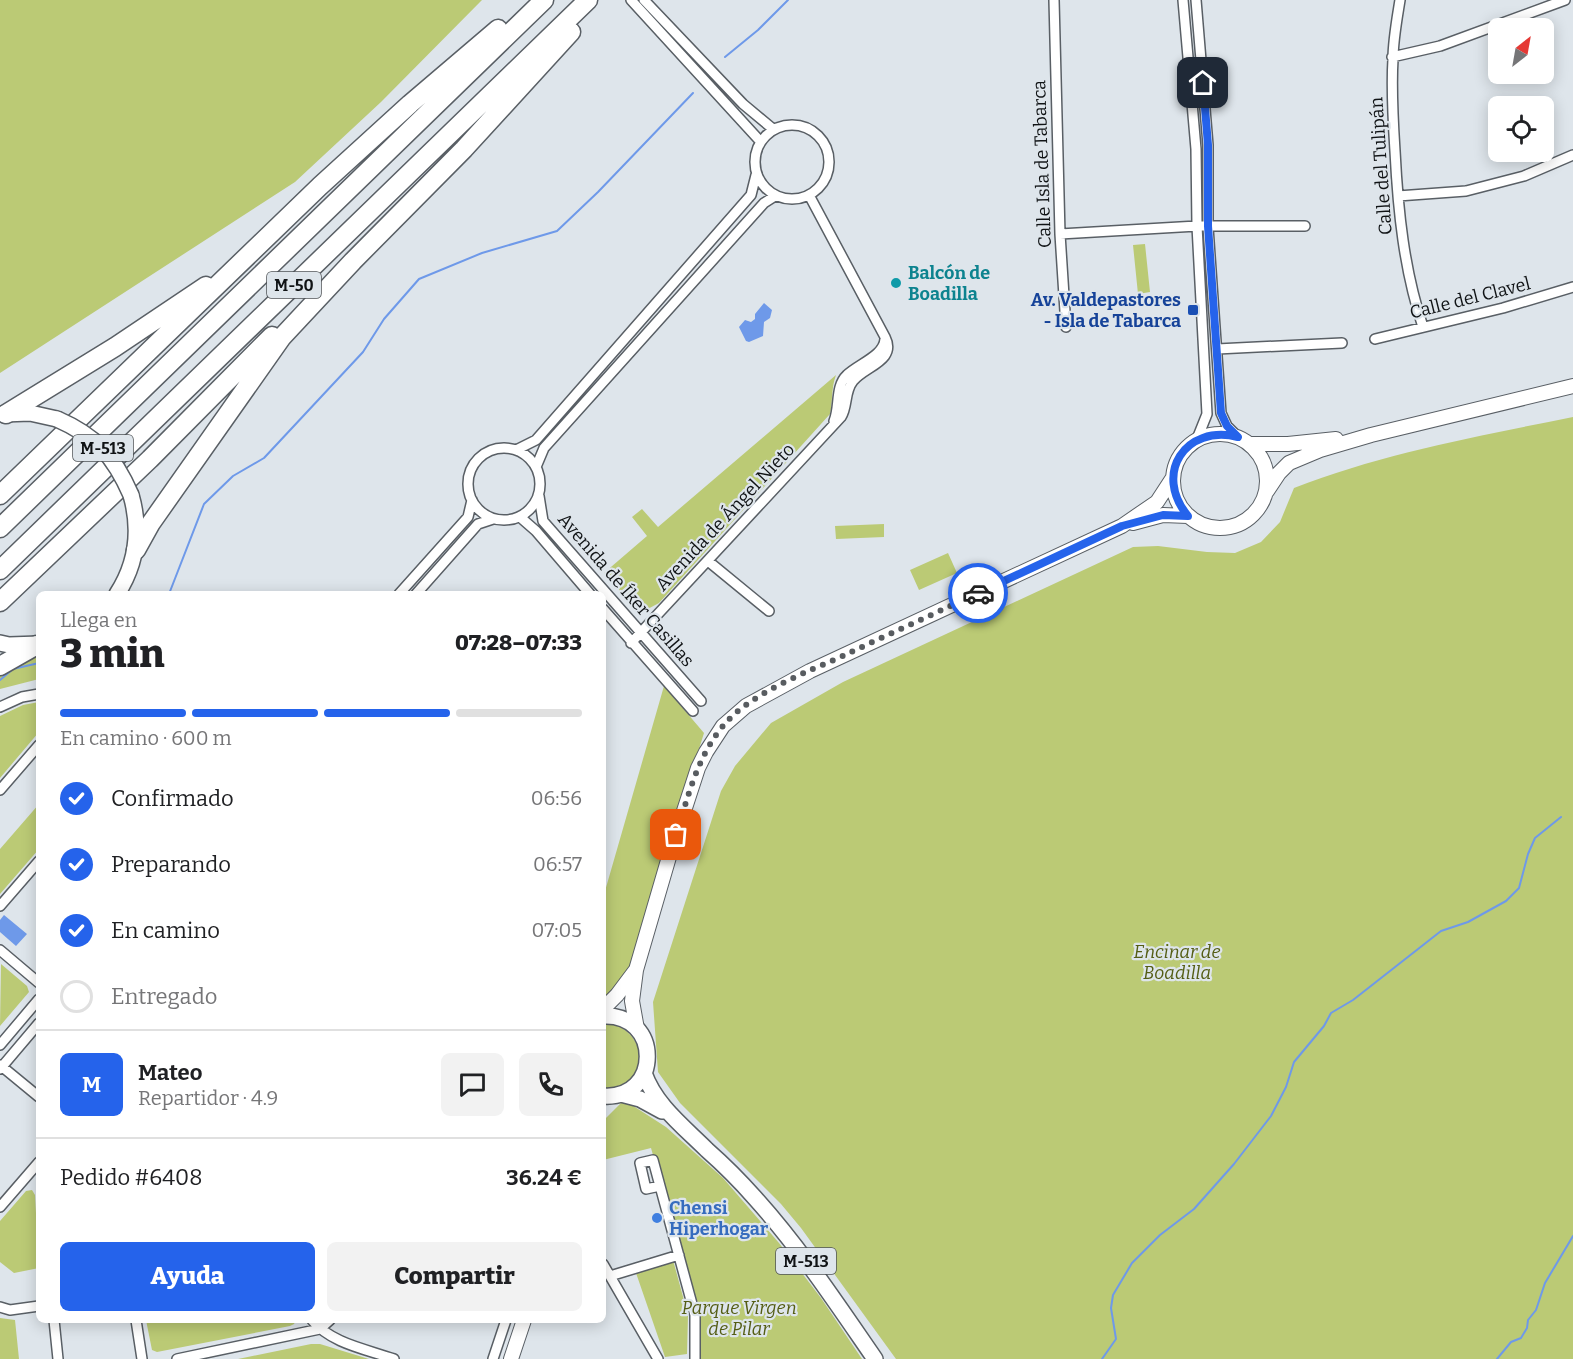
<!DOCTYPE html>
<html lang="es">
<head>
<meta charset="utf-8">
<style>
	body { margin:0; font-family:Bitter,serif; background:#f2f2f2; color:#202124; height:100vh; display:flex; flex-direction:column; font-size:22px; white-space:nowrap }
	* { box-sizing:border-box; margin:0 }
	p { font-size:20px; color:#757577 }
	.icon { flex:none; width:33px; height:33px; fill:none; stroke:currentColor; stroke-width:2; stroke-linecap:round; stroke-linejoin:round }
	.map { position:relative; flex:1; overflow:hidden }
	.side { position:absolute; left:36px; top:591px; width:570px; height:732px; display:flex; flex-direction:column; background:#fff; border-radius:9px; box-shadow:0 3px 15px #0003 }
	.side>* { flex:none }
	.needle { width:39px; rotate:31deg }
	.buttons { position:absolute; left:1488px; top:18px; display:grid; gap:12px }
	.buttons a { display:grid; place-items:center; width:66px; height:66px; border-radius:9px; background:#fff; box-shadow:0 3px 15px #0003; font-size:30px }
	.pin { position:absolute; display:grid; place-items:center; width:51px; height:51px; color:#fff; margin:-26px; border-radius:12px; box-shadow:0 3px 9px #0006 }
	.courier { position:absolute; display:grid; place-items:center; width:60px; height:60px; margin:-30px; border:4px solid #2563eb; border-radius:50%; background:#fff; color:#222; box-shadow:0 2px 8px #0007 }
	.overview em { font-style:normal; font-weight:800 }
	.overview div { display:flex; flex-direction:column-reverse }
	.overview { display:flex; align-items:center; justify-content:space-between; height:102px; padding:0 24px }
	h1 { font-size:39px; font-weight:800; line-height:45px }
	.bar { display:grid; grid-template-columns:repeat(4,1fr); gap:9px 6px; align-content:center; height:72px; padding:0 24px }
	.bar i { height:8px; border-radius:4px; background:#e0e0e0 }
	.bar .current { background:#2563eb }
	.bar p { grid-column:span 4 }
	.line { display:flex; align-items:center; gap:15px; padding:0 24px; border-top:2px solid #e0e0e0 }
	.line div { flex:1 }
	.round { display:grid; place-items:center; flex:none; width:63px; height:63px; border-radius:9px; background:#f2f2f2 }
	ol { padding:0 24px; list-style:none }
	li { display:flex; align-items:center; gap:18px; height:66px }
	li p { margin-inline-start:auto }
	li .icon { padding:6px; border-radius:50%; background:#2563eb; color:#fff; stroke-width:4 }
	li:last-child { color:#757577 }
	li i { width:33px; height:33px; border:3px solid #e0e0e0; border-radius:50% }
	.action { display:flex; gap:12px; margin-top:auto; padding:12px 24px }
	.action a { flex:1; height:69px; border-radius:9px; background:#2563eb; color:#fff; font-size:24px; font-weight:800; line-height:69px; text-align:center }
	.action a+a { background:#f2f2f2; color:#202124 }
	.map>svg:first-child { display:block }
	.green { fill:#bbca75 }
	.water { fill:#6e99e9 }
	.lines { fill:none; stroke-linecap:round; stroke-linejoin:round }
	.stream { stroke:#6e99e9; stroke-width:2 }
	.street-casing { stroke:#595f65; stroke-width:12 }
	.secondary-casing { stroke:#595f65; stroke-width:16 }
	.primary-casing { stroke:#595f65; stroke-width:18 }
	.highway-casing { stroke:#595f65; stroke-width:21 }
	.street { stroke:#fff; stroke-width:9 }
	.secondary { stroke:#fff; stroke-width:14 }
	.primary { stroke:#fff; stroke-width:15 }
	.highway { stroke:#fff; stroke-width:18 }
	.primary-bridge-casing { stroke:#595f65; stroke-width:18; stroke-linecap:butt }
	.primary-bridge { stroke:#fff; stroke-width:15 }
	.done { stroke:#585c60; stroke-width:6; stroke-dasharray:0 10.8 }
	.route { stroke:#2563eb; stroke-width:8 }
	.culture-dot { fill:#0f9aa8; stroke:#dee5eb; stroke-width:2 }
	.transit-dot { fill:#1a4fb4; stroke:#dee5eb; stroke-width:2 }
	.shop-dot { fill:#3f7fe0; stroke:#dee5eb; stroke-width:2 }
	.labels { text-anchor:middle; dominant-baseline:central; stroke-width:4.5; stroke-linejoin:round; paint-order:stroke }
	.shield { fill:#dee5eb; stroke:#4e5255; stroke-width:1.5 }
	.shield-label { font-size:16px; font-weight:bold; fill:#101315 }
	.street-label { font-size:18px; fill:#101315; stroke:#dee5eb }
	.culture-label { font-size:18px; font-weight:bold; fill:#0d838f; stroke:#dee5eb; text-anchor:start }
	.transit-label { font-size:18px; font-weight:bold; fill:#164399; stroke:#dee5eb; text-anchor:end }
	.park-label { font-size:18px; font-style:italic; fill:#545d14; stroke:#dee5eb }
	.shop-label { font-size:18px; font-weight:bold; fill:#366cbe; stroke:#dee5eb; text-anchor:start }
</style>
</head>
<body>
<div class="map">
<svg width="1573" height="1359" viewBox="0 0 1573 1359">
	<rect width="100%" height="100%" fill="#dee5eb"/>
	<path class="green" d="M0,0h482l-101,102 -86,80 -295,191z
		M1145,244l5,48 -12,2 -5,-49z
		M836,375c-5,13 -3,26 -6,39l-171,189 -15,8 -7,-1 -33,-37 43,-37 -15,-19 10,-8 16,18z
		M1573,417v942h-677l-95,-131 -20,-24 -101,-101 -22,-31 -5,-70 68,-211 14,-25 36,-43 72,-41 290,-135 25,-1 49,6 28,1 26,-11 19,-20 14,-34c89,-35 185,-52 279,-71z
		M884,524v13l-48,2 -1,-13z
		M948,553l9,20 -38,17 -9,-20z
		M39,652v27l-39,10v-14z
		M664,686l40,47 -71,227 -19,33 -11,11v-106z
		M39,702v30l-39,46v-62l23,-11z
		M39,804v45l-39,45v-45z
		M1,964l26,22 2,6 -29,34z
		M603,1024c40,-2 51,54 14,63 -4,1 -9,1 -14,2z
		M624,1100l42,27 57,51 56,65 42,55 41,61h-165l1,-44 -47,-167 -48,12 1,-40z
		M32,1190l3,5 4,73 -25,5 -14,-11v-41l26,-30z
		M673,1260l15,55 -1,39 -22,3 -29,-84z
		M0,1318l15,2 4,39h-19z
		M146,1320h150l-2,4 -4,2 -133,26 -5,-2z
		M311,1344h9l49,15h-131z"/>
	<path class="water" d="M764,303l8,7 -2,8 -6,4 -1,14 -14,6 -3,-1 -7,-14 6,-7 6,2 4,-3v-5z
		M4,915l23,19 -11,12 -16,-14v-12z"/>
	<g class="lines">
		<path class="stream" d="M725,57l33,-27 30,-30
			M169,594l35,-90 29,-28 31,-18 99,-106 21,-33 35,-40 63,-26 75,-22 41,-39 95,-99
			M0,680l13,-11 26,-6
			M1102,1359l14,-20 -5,-31 2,-13 19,-32 28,-28 34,-26 40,-45 37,-48 15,-29 8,-25 30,-36 7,-13 22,-13 88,-69 27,-9 38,-21 13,-13 9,-34 7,-16 26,-21
			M1497,1359l14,-17 10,-4 6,-10 1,-8 8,-10 9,-27 28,-47"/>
		<defs>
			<path id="street" d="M631,0l129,141
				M644,0l99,104 30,25
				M1054,0l6,234 6,93
				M1183,0l13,149 1,77 10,188 -10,25
				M1196,0l12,145v82l13,186 6,13 11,11
				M1400,0c-3,19 -7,40 -7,59 -2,31 0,61 2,92 3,60 9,119 28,176
				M1392,57l48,-11 125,-46
				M755 162a37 37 0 1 1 74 0a37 37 0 1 1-74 0Z
				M1398,196l68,-5 58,-15 49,-21
				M1060,234l137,-8h108
				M1375,339l128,-31 70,-21
				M1217,349l125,-6
				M834,421c6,-14 1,-35 13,-46 11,-11 37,-19 38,-36
				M468 484a36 36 0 1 1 72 0a36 36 0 1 1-72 0Z
				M516,450l20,-10 215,-245 5,-20
				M536,467l8,-19 220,-245 11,-7
				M539,496l4,25 158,180
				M520,517l16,14 54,63
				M708,561l61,50
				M399,594l69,-77 4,-17
				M416,594l62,-70 15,-5
				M603,609l90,102
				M631,643l210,-226c7,-11 3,-25 12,-36 12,-15 44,-20 32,-44l-76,-142
				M0,707l22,-10 17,-3
				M0,790l39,-45
				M0,906l39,-45
				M0,950l39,33
				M0,1045l39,-46
				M0,1065l39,32
				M0,1069l39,-46
				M653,1160l7,26 -14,3 -6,-26z
				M660,1186l35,129v44
				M0,1207l39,-45
				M603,1264l55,95
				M610,1276l69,-21
				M0,1307l10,3 29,-4
				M54,1320l4,39
				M136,1320l6,39
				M312,1320c20,24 54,29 82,39
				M320,1329l10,-9
				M177,1359l143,-30
				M493,1359l13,-39"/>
			<path id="secondary" d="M1173 481a47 47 0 1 1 94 0a47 47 0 1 1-94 0Z
				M1250,444h38l48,-5
				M1267,491l12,-18 10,-10 31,-13 51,-15 202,-49
				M1133,523l30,-8 25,1
				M603,1009l14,-14 18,-24
				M637,1029l-5,-28 4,-31 33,-113 29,-89 8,-16 17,-26 23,-20 64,-35 312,-145 35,-24 15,-23
				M511,1359l13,-39"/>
			<path id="primary" d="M3,414l27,-1 27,6
				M117,594c20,-31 24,-64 14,-99
				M0,643l9,2 30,-1
				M603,1016c59,-3 59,84 0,80
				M644,1073c11,32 40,54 63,77 17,15 33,31 48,48 45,50 82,106 120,161
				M621,1094l19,5 22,12"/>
			<path id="highway" d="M6,414l109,-67 91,-61
				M0,495l320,-309 90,-82 88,-75
				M0,528l544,-528
				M136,550l15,-27 131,-186 71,-76 111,-112 107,-117
				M0,570l588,-570
				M0,602l150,-143 122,-123
				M0,666l37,-21"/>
		</defs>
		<use href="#street" class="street-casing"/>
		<use href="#secondary" class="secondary-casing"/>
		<use href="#primary" class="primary-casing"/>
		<use href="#highway" class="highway-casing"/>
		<use href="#street" class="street"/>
		<use href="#secondary" class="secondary"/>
		<use href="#primary" class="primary"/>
		<use href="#highway" class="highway"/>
		<defs>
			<path id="primary-bridge" d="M57,419c39,17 57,37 74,76"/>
		</defs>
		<use href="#primary-bridge" class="primary-bridge-casing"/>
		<use href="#primary-bridge" class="primary-bridge"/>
	</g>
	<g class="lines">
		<path class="done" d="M676,835c12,-38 21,-78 47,-109 27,-33 84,-54 122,-71 44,-21 89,-41 133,-62"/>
		<path class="route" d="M978,593l144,-67 41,-11 25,1c-35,-42 -3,-92 50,-79l-11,-11 -6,-13 -13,-187v-81l-5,-62"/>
	</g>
	<circle class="culture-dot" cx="896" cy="283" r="6"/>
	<rect class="transit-dot" x="1187" y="304" width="12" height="12" rx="3"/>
	<circle class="shop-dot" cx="657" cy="1218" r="6"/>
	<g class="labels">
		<g class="shield">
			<rect x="267" y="272" width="54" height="26" rx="4.5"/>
			<rect x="73" y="435" width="60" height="26" rx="4.5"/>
			<rect x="776" y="1248" width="60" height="26" rx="4.5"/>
		</g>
		<g class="shield-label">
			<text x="294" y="285">M-50</text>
			<text x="103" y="448">M-513</text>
			<text x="806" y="1261">M-513</text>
		</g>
		<g class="street-label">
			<text transform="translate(1042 164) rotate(-92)">Calle Isla de Tabarca</text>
			<text transform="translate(1381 166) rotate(-94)">Calle del Tulipán</text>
			<text transform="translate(1470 298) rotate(-14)">Calle del Clavel</text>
			<text transform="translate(725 517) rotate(-47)">Avenida de Ángel Nieto</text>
			<text transform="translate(626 590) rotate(49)">Avenida de Íker Casillas</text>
		</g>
		<g class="culture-label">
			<text x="908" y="273">Balcón de<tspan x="908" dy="21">Boadilla</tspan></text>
		</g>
		<g class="transit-label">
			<text x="1181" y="300">Av. Valdepastores<tspan x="1181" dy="21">- Isla de Tabarca</tspan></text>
		</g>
		<g class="park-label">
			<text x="1177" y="952">Encinar de<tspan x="1177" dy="21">Boadilla</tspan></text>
			<text x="739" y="1308">Parque Virgen<tspan x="739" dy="21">de Pilar</tspan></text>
		</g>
		<g class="shop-label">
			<text x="669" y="1208">Chensi<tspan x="669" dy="21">Hiperhogar</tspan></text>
		</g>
	</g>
</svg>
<div class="buttons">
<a><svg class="needle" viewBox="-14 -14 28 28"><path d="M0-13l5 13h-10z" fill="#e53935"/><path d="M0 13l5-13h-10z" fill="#757577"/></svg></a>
<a><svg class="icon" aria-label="locate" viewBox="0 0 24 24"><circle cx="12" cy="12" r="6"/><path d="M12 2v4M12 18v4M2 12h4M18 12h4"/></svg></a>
</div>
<div class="pin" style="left:676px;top:835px;background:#ea580c"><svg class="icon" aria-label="bag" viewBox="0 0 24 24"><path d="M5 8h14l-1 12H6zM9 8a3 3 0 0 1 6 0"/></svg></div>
<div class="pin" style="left:1203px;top:83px;background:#1f2937"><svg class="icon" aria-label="home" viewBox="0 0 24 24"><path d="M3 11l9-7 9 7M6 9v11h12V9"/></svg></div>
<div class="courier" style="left:978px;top:593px"><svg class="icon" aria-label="car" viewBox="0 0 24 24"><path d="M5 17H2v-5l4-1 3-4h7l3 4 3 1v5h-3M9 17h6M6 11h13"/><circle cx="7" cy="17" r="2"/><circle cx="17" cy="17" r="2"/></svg></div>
<section class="side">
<div class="overview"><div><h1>3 min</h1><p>Llega en</p></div><em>07:28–07:33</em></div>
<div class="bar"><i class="current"></i><i class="current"></i><i class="current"></i><i></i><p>En camino · 600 m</p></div>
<ol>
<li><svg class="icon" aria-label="check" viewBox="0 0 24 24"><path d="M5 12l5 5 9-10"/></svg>Confirmado<p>06:56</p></li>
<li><svg class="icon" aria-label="check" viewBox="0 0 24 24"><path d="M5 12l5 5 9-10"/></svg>Preparando<p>06:57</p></li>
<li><svg class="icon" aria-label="check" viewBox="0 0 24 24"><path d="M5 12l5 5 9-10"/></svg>En camino<p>07:05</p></li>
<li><i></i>Entregado</li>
</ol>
<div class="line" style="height:108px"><b class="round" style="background:#2563eb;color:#fff">M</b><div><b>Mateo</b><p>Repartidor · 4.9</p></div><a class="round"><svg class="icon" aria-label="chat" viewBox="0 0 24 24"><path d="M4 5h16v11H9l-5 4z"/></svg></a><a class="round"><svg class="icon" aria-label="phone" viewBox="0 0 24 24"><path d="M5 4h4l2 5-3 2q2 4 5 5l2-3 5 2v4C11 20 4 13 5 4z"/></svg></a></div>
<div class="line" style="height:78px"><div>Pedido #6408</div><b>36.24 €</b></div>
<div class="action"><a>Ayuda</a><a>Compartir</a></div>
</section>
</div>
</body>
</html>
